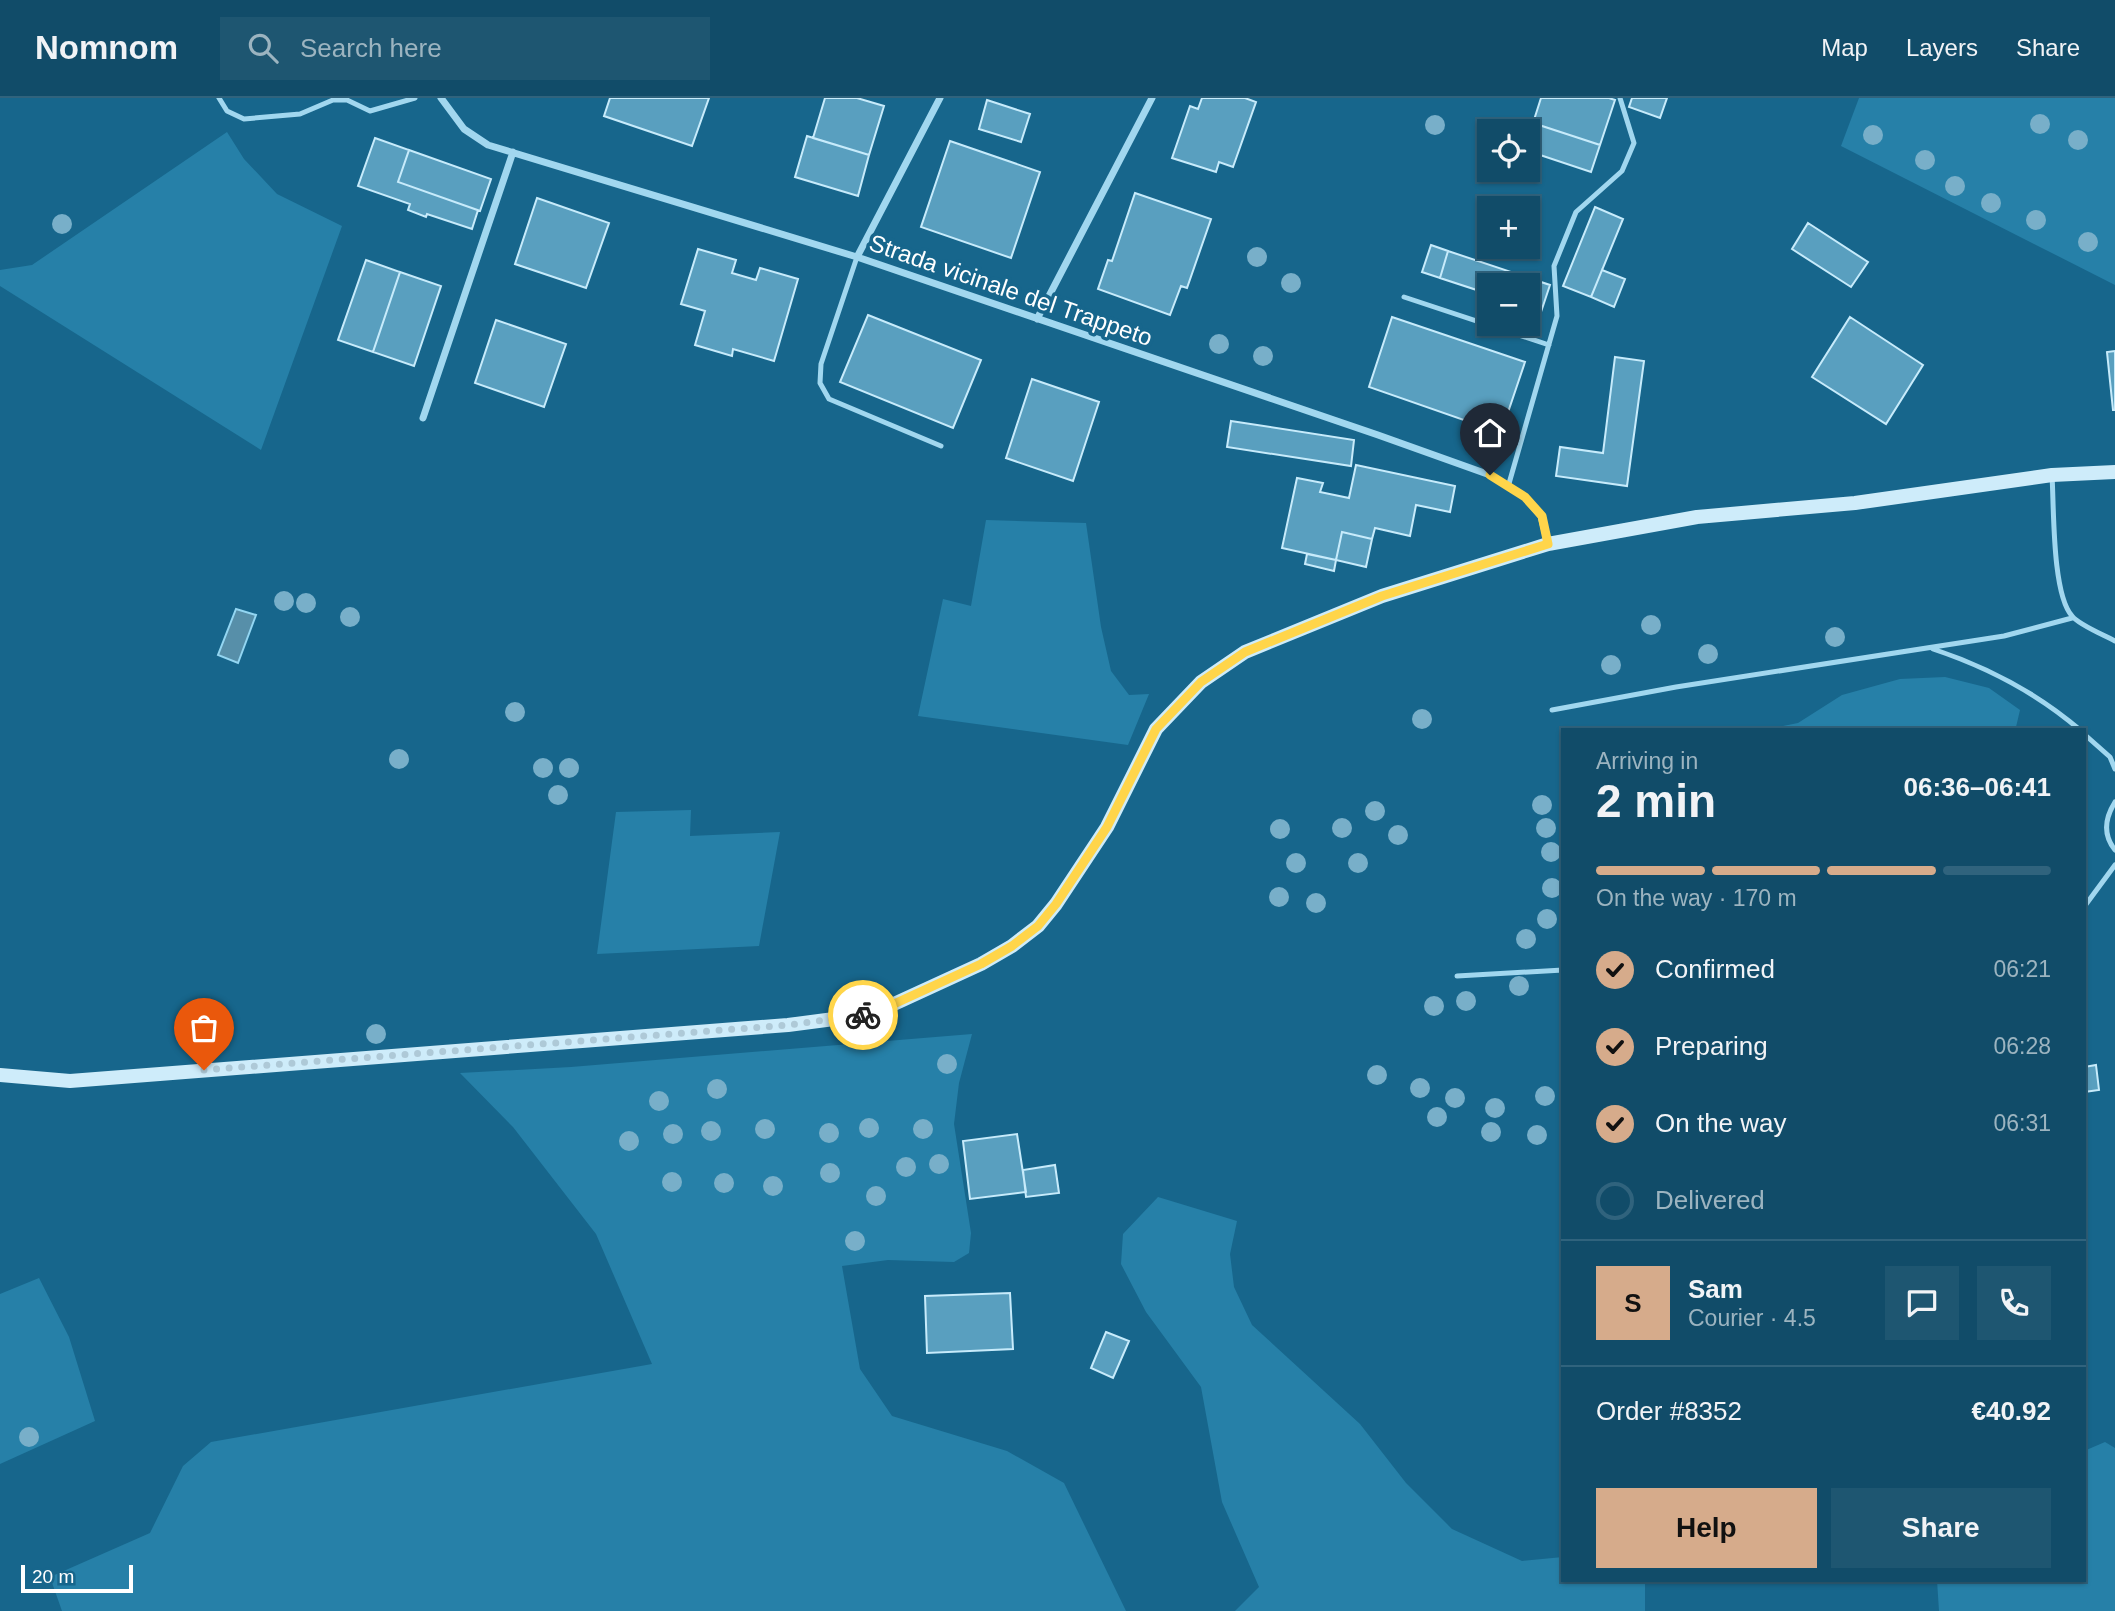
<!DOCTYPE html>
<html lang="en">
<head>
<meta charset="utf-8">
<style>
	body { margin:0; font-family:Arial,sans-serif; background:#1e5671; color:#f1f3f6; height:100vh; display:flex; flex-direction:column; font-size:26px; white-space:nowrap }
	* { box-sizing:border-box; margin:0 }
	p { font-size:23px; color:#9cb4c0 }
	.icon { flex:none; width:38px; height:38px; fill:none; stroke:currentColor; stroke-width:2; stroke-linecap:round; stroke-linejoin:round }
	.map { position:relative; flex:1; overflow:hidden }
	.drawer { position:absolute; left:1561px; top:630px; width:525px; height:854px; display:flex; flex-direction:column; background:#114c69; border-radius:0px; box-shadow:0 2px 5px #0004,0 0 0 2px #30637d }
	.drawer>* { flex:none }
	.buttons { position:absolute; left:1477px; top:21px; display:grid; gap:14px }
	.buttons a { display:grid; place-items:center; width:63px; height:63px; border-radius:0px; background:#114c69; box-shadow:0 2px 5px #0004,0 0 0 2px #30637d; font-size:35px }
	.scale { position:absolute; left:21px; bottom:18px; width:112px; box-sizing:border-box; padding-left:7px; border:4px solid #fff; border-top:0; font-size:19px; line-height:24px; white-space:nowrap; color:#fff; -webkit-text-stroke:5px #17668c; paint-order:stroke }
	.pin { position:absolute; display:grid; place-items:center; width:60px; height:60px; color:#fff; margin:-72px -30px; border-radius:50% 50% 50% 0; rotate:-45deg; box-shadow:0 0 7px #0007 }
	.pin .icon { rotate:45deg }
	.courier { position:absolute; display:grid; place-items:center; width:70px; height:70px; margin:-35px; border:5px solid #ffd54a; border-radius:50%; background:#fff; color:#222; box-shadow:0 2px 9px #0007 }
	.summary em { font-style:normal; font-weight:800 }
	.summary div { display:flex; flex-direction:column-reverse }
	.summary { display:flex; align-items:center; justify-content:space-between; height:119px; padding:0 35px }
	h1 { font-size:46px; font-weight:800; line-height:52px }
	.bar { display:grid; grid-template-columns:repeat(4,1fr); gap:10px 7px; align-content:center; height:84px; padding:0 35px }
	.bar i { height:9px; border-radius:5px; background:#30637d }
	.bar .on { background:#d6ab8b }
	.bar p { grid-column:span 4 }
	.line { display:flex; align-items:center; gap:18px; padding:0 35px; border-top:2px solid #30637d }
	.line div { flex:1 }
	.round { display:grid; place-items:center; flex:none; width:74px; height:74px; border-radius:0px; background:#1e5671 }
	ol { padding:0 35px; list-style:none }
	li { display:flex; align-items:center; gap:21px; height:77px }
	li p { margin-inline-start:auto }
	li .icon { padding:7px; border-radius:50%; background:#d6ab8b; color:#111; stroke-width:4 }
	li:last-child { color:#9cb4c0 }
	li i { width:38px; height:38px; border:4px solid #30637d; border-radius:50% }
	.action { display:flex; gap:14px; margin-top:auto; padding:14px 35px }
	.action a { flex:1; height:80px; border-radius:0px; background:#d6ab8b; color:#111; font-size:28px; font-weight:800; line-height:80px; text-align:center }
	.action a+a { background:#1e5671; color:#f1f3f6 }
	header { display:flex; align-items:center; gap:42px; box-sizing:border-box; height:98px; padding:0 35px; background:#114c69; border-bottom:2px solid #30637d }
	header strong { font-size:33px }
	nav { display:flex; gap:38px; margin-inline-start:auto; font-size:24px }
	.search { width:490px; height:63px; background:#1e5671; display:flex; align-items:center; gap:18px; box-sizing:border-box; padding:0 24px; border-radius:0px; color:#9cb4c0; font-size:26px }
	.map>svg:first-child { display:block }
	.green { fill:#2680a8 }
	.water { fill:#578fa9; stroke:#93d6f2; stroke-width:2 }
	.building { fill:#599fbf; stroke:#c7ebfb; stroke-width:2 }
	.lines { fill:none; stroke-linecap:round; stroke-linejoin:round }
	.lane { stroke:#a1d7ef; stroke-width:5 }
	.street { stroke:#a1d7ef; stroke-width:7 }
	.secondary { stroke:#ceecfa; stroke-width:14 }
	.tree { fill:#78afc9 }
	.done { stroke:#aec9d7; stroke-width:7; stroke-dasharray:0 12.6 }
	.route { stroke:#ffd54a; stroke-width:9 }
	.labels { text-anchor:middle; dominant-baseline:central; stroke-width:7; stroke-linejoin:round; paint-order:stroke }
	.street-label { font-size:24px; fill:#fff; stroke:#17668c }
</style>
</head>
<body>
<header>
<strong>Nomnom</strong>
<div class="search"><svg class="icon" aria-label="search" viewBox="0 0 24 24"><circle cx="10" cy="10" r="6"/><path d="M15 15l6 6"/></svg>Search here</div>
<nav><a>Map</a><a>Layers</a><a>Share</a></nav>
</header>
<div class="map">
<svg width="2115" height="1513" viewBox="0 0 2115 1513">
	<rect width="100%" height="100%" fill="#17668c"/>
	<path class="green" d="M1859,0h256v187l-274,-139z
		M227,34l17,27 33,35 65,32 -81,224 -261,-164v-16l32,-5z
		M986,422l100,3 15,104 10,44 18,24 20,-1 -21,51 -210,-29 25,-117 28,7z
		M1945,579l44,11 31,22 -4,17 -20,3h-234l36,-7 44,-28 58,-16z
		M691,712l-1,26 90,-4 -21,114 -162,8 19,-142z
		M972,936l-13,49 -5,41 17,109 -2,20 -15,9 -66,-2 -46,6 18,103 32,47 115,35 57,32 62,128h-1064l-12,-34 100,-44 33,-67 28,-24 441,-78 -56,-130 -83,-107 -53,-54 111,-6z
		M1158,1099l79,24 -7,33 4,33 18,38 108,99 46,59 46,46 70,32 41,-4v23h82v31h-410l24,-24 -37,-85 -21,-115 -55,-75 -25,-48 2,-30z
		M39,1180l30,59 26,84 -95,43v-170z
		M2105,1344l10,6v163h-176l-2,-31h147v-129z"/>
	<path class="water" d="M236,511l20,6 -18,48 -20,-8z"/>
	<path class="building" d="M610,0h99l-17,48 -88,-30z
		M825,0h32l27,8 -15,49 -56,-17z
		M1202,0h43l11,4 -23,65 -14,-5 -3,10 -44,-14 18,-52 8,3z
		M1541,0h68l6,2 -15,45 -67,-22z
		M1632,0h35l-7,20 -31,-11z
		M987,2l43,14 -9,28 -42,-13z
		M1533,25l67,22 -9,27 -63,-21v-13z
		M807,38l62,19 -11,41 -63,-19z
		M375,40l34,12 -11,32 80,28 -6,19 -45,-15 -1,3 -18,-7 2,-6 -52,-18z
		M950,43l90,31 -29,86 -90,-31z
		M409,52l82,29 -11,32 -82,-29z
		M1135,95l76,26 -24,69 -6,-2 -11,29 -72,-26 10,-29 4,1z
		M537,100l72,25 -23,65 -71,-24z
		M1595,109l28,12 -32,78 -28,-11z
		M1808,125l60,39 -17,25 -59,-38z
		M1431,147l17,6 -8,27 -18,-6z
		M698,151l38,11 -4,13 24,7 4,-12 38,11 -24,82 -41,-12 -1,7 -37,-11 10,-34 -24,-7z
		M1448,153l102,34 -9,27 -13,-5v-22h-39v9l-49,-16z
		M366,162l34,12 -27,80 -35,-12z
		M1602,172l23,9 -11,28 -23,-10z
		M400,174l41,14 -27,80 -41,-14z
		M868,217l113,45 -28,68 -113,-46z
		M1392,219l133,45 -24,71 -132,-46z
		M1850,219l73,48 -37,59 -74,-47z
		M496,222l70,24 -22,63 -69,-24z
		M2115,253v59h-2l-6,-58z
		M1615,259l29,4 -17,125 -71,-10 4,-29 43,6z
		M1032,281l67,23 -26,79 -67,-23z
		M1231,323l123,19 -3,26 -124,-19z
		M1356,367l99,21 -5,26 -34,-7 -6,31 -35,-8 -3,11 -30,-7 -6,28 -54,-12 15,-70 26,5 -3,9 29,6z
		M1342,434l30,7 -6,28 -30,-7z
		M1307,456l29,6 -2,11 -29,-7z
		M2096,967l3,25 -15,2v-25z
		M1017,1036l9,58 -56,7 -7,-58z
		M1055,1067l4,28 -33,4 -3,-27z
		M1010,1195l3,56 -86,4 -2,-57z
		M1106,1234l23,9 -16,37 -22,-10z"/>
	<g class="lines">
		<path class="lane" d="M219,0l8,13 17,8 56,-5 33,-14h14l23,11 45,-13
			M857,159l-36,107 -1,19 9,16 112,47
			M1404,199l145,48
			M2052,377c2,32 0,119 20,141 7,9 32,19 43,25
			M1508,389l49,-171 -3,-50 22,-54 46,-41 12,-28 -14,-45
			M1933,551c54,18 104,44 147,81
			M1552,612l124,-23 328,-51 68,-18
			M2084,636l26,23 5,12
			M2115,704c-10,16 -12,33 0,48
			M2084,809l31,-42
			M1457,878l106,-6"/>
		<path class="street" d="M441,0l23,31 24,16 369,112 521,178 112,40 35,22 16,19 7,28
			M857,159l83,-159
			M1037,221l115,-221
			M423,320l90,-266"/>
		<path class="secondary" d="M0,977l70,6 718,-56 84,-11 109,-50 31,-18 26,-20 18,-22 51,-77 49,-98 45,-47 44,-30 137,-56 166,-52 149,-27 158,-14 197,-28 63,-3"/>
	</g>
	<g class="tree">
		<circle cx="2040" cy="26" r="10"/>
		<circle cx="1435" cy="27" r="10"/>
		<circle cx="1873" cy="37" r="10"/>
		<circle cx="2078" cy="42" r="10"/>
		<circle cx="1925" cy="62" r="10"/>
		<circle cx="1955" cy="88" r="10"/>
		<circle cx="1991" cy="105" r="10"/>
		<circle cx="2036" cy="122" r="10"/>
		<circle cx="62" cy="126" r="10"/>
		<circle cx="2088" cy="144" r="10"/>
		<circle cx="1257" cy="159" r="10"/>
		<circle cx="1291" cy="185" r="10"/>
		<circle cx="1219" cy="246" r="10"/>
		<circle cx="1263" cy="258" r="10"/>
		<circle cx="284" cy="503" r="10"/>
		<circle cx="306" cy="505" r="10"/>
		<circle cx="350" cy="519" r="10"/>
		<circle cx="1651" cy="527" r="10"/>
		<circle cx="1835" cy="539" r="10"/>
		<circle cx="1708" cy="556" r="10"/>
		<circle cx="1611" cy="567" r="10"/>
		<circle cx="515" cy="614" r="10"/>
		<circle cx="1422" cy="621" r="10"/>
		<circle cx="399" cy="661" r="10"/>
		<circle cx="543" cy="670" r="10"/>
		<circle cx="569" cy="670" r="10"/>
		<circle cx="558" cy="697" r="10"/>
		<circle cx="1542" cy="707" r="10"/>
		<circle cx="1375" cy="713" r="10"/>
		<circle cx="1342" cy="730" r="10"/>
		<circle cx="1546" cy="730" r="10"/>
		<circle cx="1280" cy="731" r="10"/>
		<circle cx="1398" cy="737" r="10"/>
		<circle cx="1551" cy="754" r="10"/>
		<circle cx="1296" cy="765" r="10"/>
		<circle cx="1358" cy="765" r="10"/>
		<circle cx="1552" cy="790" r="10"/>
		<circle cx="1279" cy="799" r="10"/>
		<circle cx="1316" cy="805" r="10"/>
		<circle cx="1547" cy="821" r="10"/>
		<circle cx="1526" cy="841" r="10"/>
		<circle cx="1519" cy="888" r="10"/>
		<circle cx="1466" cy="903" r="10"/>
		<circle cx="1434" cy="908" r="10"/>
		<circle cx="376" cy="936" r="10"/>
		<circle cx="947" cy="966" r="10"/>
		<circle cx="1377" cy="977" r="10"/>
		<circle cx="1420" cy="990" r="10"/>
		<circle cx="717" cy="991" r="10"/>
		<circle cx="1545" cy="998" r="10"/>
		<circle cx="1455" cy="1000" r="10"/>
		<circle cx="659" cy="1003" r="10"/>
		<circle cx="1495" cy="1010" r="10"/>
		<circle cx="1437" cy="1019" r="10"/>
		<circle cx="869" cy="1030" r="10"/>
		<circle cx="765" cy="1031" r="10"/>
		<circle cx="923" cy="1031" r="10"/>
		<circle cx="711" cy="1033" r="10"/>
		<circle cx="1491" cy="1034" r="10"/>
		<circle cx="829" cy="1035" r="10"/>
		<circle cx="673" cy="1036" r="10"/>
		<circle cx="1537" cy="1037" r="10"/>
		<circle cx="629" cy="1043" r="10"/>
		<circle cx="939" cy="1066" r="10"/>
		<circle cx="906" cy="1069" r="10"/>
		<circle cx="830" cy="1075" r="10"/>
		<circle cx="672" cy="1084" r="10"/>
		<circle cx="724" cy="1085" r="10"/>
		<circle cx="773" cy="1088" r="10"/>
		<circle cx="876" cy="1098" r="10"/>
		<circle cx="855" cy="1143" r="10"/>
		<circle cx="29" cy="1339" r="10"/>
	</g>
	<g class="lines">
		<path class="done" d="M204,972l584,-45 75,-10"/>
		<path class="route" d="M863,917l9,-1 109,-50 31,-18 26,-20 18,-22 51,-77 49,-98 45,-47 44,-30 137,-56 166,-52 -6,-28 -17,-19 -35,-22"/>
	</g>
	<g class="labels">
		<g class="street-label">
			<text transform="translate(1011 192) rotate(19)">Strada vicinale del Trappeto</text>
		</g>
	</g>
</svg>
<div class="buttons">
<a><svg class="icon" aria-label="locate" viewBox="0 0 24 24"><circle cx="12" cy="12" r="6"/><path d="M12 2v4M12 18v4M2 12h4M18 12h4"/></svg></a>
<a>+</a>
<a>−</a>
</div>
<div class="scale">20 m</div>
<div class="pin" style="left:204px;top:972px;background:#ea580c"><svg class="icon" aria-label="bag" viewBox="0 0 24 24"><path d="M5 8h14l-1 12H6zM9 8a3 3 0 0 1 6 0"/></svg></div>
<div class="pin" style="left:1490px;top:377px;background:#1f2937"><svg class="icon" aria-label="home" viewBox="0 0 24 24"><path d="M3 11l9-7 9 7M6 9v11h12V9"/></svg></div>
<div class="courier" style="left:863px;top:917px"><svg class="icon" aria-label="bike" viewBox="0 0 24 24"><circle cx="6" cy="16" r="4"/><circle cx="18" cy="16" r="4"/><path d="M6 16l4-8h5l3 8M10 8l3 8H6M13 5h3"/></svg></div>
<section class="drawer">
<div class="summary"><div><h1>2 min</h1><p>Arriving in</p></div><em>06:36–06:41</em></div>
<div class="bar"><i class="on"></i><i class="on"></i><i class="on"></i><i></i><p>On the way · 170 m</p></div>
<ol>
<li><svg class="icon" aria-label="check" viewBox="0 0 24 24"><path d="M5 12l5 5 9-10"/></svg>Confirmed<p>06:21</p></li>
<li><svg class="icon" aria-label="check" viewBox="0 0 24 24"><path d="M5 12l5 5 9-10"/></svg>Preparing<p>06:28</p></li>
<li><svg class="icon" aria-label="check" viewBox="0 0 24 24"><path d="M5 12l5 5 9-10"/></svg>On the way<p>06:31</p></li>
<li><i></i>Delivered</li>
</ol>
<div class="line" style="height:126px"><b class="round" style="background:#d6ab8b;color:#111">S</b><div><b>Sam</b><p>Courier · 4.5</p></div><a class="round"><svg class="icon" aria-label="chat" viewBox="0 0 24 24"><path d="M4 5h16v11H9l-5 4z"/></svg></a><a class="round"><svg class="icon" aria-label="phone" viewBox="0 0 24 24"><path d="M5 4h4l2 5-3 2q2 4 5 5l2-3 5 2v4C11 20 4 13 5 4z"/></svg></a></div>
<div class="line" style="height:91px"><div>Order #8352</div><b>€40.92</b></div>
<div class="action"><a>Help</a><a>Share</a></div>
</section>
</div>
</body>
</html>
